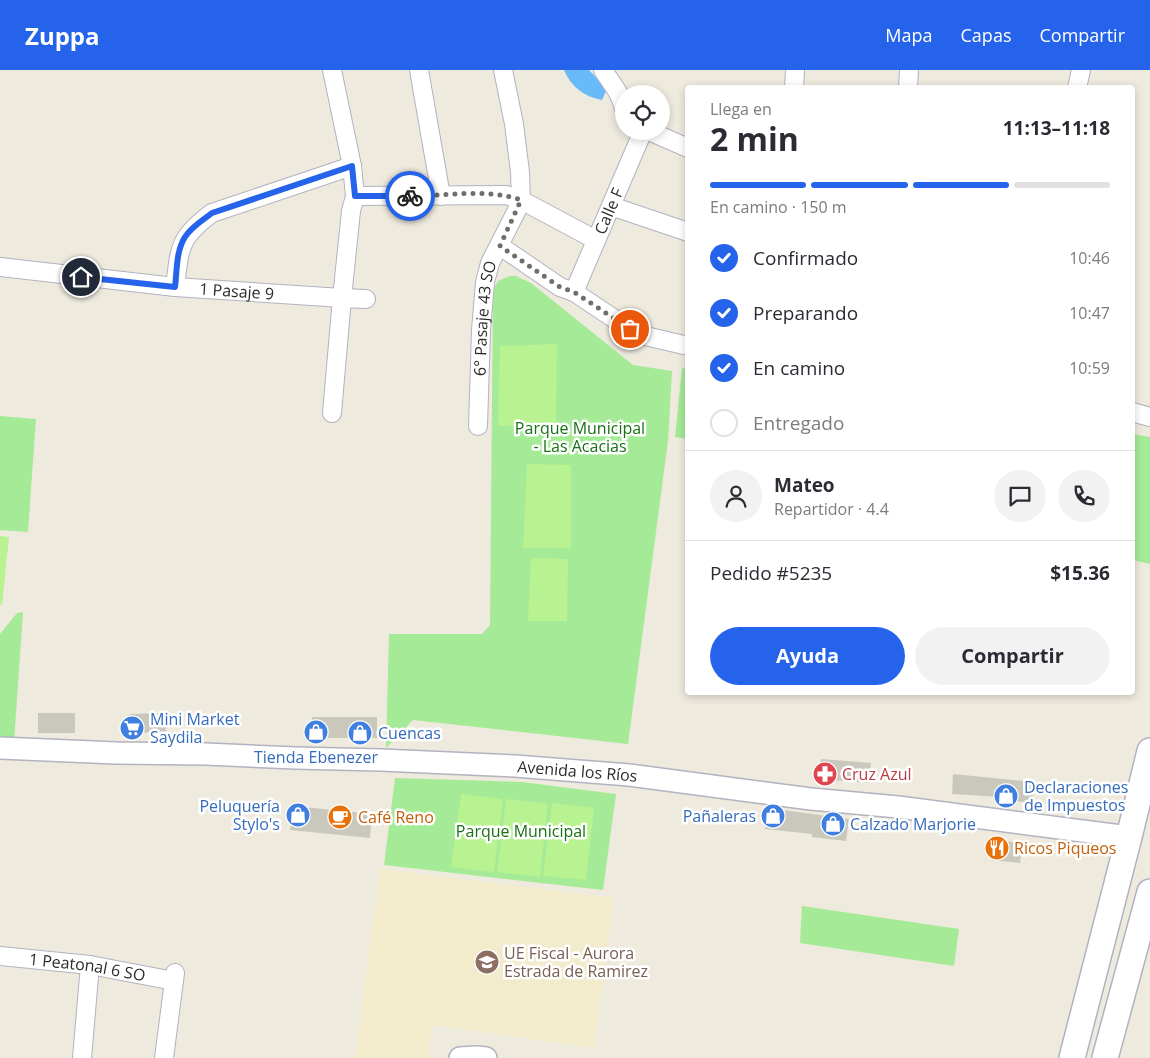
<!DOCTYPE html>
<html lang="es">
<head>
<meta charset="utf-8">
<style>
	body { margin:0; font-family:"Open Sans",sans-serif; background:#f2f2f3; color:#2b2b33; height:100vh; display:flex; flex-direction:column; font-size:19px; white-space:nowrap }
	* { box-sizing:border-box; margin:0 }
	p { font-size:16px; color:#7c7c81 }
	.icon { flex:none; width:28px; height:28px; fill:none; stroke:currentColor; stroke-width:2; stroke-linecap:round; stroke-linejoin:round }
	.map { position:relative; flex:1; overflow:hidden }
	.sheet { position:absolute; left:685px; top:15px; width:450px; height:610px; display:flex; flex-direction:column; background:#fff; border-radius:5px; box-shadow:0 2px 8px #0003 }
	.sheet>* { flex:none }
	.tools { position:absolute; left:615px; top:15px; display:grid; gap:10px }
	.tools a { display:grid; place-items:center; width:55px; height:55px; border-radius:50%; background:#fff; box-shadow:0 2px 8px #0003; font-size:25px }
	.pin { position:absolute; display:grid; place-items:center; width:42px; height:42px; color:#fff; margin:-21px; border:2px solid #fff; border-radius:50%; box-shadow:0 1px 5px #0007 }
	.courier { position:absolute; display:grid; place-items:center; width:50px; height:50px; margin:-25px; border:4px solid #2563eb; border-radius:50%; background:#fff; color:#222; box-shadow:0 1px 6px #0007 }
	.summary em { font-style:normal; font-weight:700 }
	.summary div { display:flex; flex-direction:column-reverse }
	.summary { display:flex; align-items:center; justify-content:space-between; height:85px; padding:0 25px }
	h1 { font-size:32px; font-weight:700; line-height:38px }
	.bar { display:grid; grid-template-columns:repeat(4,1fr); gap:8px 5px; align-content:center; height:60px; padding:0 25px }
	.bar i { height:6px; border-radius:4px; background:#e1e1e2 }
	.bar .active { background:#2563eb }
	.bar p { grid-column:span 4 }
	.line { display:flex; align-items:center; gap:12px; padding:0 25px; border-top:1px solid #e1e1e2 }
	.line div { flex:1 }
	.round { display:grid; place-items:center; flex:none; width:52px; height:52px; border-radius:26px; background:#f2f2f3 }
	ol { padding:0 25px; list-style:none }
	li { display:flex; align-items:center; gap:15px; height:55px }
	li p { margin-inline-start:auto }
	li .icon { padding:5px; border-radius:50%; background:#2563eb; color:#fff; stroke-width:4 }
	li:last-child { color:#7c7c81 }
	li i { width:28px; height:28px; border:2px solid #e1e1e2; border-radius:50% }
	.button { display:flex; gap:10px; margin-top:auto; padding:10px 25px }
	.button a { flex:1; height:58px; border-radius:30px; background:#2563eb; color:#fff; font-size:20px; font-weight:700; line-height:58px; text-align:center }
	.button a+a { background:#f2f2f3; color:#2b2b33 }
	header { display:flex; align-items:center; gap:30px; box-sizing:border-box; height:70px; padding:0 25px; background:#2563eb; color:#fff }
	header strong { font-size:24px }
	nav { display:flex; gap:28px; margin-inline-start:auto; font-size:18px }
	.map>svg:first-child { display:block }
	.education { fill:#f2eccc }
	.green { fill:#a5ea96 }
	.pitch { fill:#b8f291 }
	.water { fill:#69baf9 }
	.building { fill:#cac8bc }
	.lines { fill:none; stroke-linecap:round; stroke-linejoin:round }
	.minor-casing { stroke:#b2b2c1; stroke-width:20 }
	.tertiary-casing { stroke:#b2b2c1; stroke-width:24 }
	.secondary-casing { stroke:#b2b2c1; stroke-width:28 }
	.minor { stroke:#fff; stroke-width:18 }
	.tertiary { stroke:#fff; stroke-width:21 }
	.secondary { stroke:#fff; stroke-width:25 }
	.done { stroke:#706e6a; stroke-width:5; stroke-dasharray:0 9 }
	.route { stroke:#2563eb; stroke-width:6 }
	.labels { text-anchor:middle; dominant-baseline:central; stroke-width:5; stroke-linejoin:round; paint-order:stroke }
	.street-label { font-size:16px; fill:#2c2c2c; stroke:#fff }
	.park-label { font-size:16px; fill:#187114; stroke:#fff }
	.shop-label { font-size:16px; fill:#366cbe; stroke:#fff; text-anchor:start }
	.health-label { font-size:16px; fill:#be3a42; stroke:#fff; text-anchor:start }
	.food-label { font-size:16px; fill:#c56008; stroke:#fff; text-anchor:start }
	.education-label { font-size:16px; fill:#785e54; stroke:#fff; text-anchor:start }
</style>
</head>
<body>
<header>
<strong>Zuppa</strong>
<nav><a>Mapa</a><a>Capas</a><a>Compartir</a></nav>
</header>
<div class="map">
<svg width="1150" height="988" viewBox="0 0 1150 988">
	<rect width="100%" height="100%" fill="#efeade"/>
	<path class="education" d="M380,799l234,29 -20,150 -162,-23 -4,33h-73z"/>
	<path class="green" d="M510,206h6l15,7 102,82 39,6 -4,70 -40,303 -215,-24 -27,28 3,-114h93l8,-9 3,-335 5,-9z
		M682,298l5,1v70l-12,-2z
		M0,346l36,3 -8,113 -28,-2z
		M1133,364l17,3v127l-17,-4z
		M23,542l-9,130 -14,-1v-107l17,-21z
		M395,708l127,4 94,12 -13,96 -219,-25z
		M802,836l157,23 -5,37 -154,-23z"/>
	<path class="pitch" d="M557,274l-1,80 -58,2 2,-80z
		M527,394l44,1v83h-48z
		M0,466l9,1 -7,68h-2z
		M531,488l37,1 -1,62h-39z
		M461,724l42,5 -9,73 -43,-5z
		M506,729l42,5 -8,73 -43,-5z
		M552,733l42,5 -8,72 -43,-4z"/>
	<path class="water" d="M564,0h25l18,19 -5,11c-17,-3 -31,-13 -38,-30z"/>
	<path class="building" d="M38,643h37v20h-37z
		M165,643l1,19 -35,1 -1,-19z
		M312,647h65v21h-65z
		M821,689l50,4 -2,20 -50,-4z
		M953,704l81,8 -2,21 -31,-3v-3l-49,-3z
		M293,736l79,8 -2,24 -80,-8z
		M768,738l81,11 -3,22 -34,-4v-3l-47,-5z
		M992,770l30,3 -2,20 -29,-3z"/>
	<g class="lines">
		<defs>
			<g id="minor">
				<path d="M419,0l22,126"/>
				<path d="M603,0c8,13 18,23 21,39"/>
				<path d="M794,18l1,-18"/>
				<path d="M908,18l1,-18"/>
				<path d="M1077,18l4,-18"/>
				<path d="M649,61l39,17"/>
				<path d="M355,126l151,-1 15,5 75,40"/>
				<path d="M611,136l77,26"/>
				<path d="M500,176l60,41 14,5 63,42 51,12"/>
				<path id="s1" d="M0,197l175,20 167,11 9,-87 4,-15 -3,-30 -20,-96"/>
				<path d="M175,217c5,-39 3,-49 37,-74l140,-47"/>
				<path id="s2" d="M574,222l69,-161"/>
				<path d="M1132,342l18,5"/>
				<path d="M332,343l10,-115 24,1"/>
				<path id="s3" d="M478,356l3,-96 4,-48 5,-19 26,-51 5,-12 -1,-28 -6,-48 -11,-54"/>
				<path id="s4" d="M0,886l90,9 84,16"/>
				<path d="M82,988l8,-93"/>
				<path d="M164,988l11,-85"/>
			</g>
			<g id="tertiary">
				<path id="s5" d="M0,678l116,5 90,1 89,4 86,2 134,6 114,9 182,24 87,8 231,30"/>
				<path d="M460,988l16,-1 10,1"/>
			</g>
			<path id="secondary" d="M1072,988l57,-221 21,-86
				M1105,988l45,-166"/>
		</defs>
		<use href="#minor" class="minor-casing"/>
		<use href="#tertiary" class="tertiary-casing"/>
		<use href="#secondary" class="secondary-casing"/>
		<use href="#minor" class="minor"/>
		<use href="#tertiary" class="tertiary"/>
		<use href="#secondary" class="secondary"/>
	</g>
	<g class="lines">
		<path class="done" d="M410,126c35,0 77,-8 111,4l-21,46 60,41 14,5 56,37"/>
		<path class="route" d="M81,207l94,10c2,-16 1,-36 10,-50 6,-10 18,-17 27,-24l140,-47 3,30h55"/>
	</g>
	<defs>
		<symbol id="supermarket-disc" viewBox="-11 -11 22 22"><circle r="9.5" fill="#3f7fe0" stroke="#fff"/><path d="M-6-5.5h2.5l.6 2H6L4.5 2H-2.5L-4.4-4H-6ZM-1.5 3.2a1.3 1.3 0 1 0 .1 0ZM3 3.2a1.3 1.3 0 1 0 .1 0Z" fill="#fff"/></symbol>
		<symbol id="shop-disc" viewBox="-11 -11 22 22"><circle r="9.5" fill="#3f7fe0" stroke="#fff"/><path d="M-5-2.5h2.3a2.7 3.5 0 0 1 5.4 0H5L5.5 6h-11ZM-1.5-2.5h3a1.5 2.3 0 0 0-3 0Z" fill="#fff"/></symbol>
		<symbol id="pharmacy-disc" viewBox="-11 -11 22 22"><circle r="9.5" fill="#e0444e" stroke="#fff"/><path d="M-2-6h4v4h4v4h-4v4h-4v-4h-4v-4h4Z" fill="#fff"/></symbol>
		<symbol id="cafe-disc" viewBox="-11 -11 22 22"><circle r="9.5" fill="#e8710a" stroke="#fff"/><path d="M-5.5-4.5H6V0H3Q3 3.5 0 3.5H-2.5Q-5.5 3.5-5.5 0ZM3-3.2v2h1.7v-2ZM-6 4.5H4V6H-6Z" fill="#fff"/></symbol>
		<symbol id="restaurant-disc" viewBox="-11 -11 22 22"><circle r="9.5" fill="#e8710a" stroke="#fff"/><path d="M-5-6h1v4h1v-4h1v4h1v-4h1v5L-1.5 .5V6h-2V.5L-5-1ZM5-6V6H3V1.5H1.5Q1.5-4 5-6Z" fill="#fff"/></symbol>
		<symbol id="school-disc" viewBox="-11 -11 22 22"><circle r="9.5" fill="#8d6e63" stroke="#fff"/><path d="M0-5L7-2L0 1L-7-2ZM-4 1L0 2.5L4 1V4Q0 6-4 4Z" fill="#fff"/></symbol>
	</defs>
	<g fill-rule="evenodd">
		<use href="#supermarket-disc" x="118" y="644" width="28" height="28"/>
		<use href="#shop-disc" x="302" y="648" width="28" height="28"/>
		<use href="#shop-disc" x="346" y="649" width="28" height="28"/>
		<use href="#pharmacy-disc" x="811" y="690" width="28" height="28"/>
		<use href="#shop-disc" x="992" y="712" width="28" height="28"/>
		<use href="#shop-disc" x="284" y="731" width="28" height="28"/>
		<use href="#shop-disc" x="759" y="732" width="28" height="28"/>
		<use href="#cafe-disc" x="326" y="733" width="28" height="28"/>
		<use href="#shop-disc" x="819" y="740" width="28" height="28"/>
		<use href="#restaurant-disc" x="983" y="764" width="28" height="28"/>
		<use href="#school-disc" x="473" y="878" width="28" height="28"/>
	</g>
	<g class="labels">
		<g class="street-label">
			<text stroke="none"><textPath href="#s2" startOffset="88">Calle F</textPath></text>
			<text stroke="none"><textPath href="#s1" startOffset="238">1 Pasaje 9</textPath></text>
			<text stroke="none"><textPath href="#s3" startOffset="108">6° Pasaje 43 SO</textPath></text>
			<text stroke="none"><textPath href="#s5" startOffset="578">Avenida los Ríos</textPath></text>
			<text stroke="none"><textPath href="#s4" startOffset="88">1 Peatonal 6 SO</textPath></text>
		</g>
		<g class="park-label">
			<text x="580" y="358">Parque Municipal<tspan x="580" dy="18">- Las Acacias</tspan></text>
			<text x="521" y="761">Parque Municipal</text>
		</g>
		<g class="shop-label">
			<text x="150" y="649">Mini Market<tspan x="150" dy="18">Saydila</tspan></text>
			<text x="378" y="663">Cuencas</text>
			<text x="316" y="687" text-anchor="middle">Tienda Ebenezer</text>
			<text x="1024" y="717">Declaraciones<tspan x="1024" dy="18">de Impuestos</tspan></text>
			<text x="280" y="736" text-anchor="end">Peluquería<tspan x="280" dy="18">Stylo's</tspan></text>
			<text x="756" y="746" text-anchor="end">Pañaleras</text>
			<text x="850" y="754">Calzado Marjorie</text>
		</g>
		<g class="health-label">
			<text x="842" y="704">Cruz Azul</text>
		</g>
		<g class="food-label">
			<text x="358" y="747">Café Reno</text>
			<text x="1014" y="778">Ricos Piqueos</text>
		</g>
		<g class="education-label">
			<text x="504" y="883">UE Fiscal - Aurora<tspan x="504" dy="18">Estrada de Ramirez</tspan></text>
		</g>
	</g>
</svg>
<div class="tools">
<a><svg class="icon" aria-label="locate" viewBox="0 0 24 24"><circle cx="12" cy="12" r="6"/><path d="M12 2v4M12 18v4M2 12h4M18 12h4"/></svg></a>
</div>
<div class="pin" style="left:630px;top:259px;background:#ea580c"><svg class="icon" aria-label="bag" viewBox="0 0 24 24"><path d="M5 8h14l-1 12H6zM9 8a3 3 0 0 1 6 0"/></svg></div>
<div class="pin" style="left:81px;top:207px;background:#1f2937"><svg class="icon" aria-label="home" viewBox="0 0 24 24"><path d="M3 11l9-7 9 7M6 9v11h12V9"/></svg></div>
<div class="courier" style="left:410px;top:126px"><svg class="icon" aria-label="bike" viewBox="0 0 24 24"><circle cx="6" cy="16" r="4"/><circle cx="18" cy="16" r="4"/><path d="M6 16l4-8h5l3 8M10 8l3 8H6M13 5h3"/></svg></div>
<section class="sheet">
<div class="summary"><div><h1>2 min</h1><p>Llega en</p></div><em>11:13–11:18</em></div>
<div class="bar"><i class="active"></i><i class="active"></i><i class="active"></i><i></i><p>En camino · 150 m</p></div>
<ol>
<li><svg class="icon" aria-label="check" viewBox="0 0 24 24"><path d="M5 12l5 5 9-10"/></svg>Confirmado<p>10:46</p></li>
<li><svg class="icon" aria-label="check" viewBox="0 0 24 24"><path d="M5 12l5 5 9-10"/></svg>Preparando<p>10:47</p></li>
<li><svg class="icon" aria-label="check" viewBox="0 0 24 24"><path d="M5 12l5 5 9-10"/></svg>En camino<p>10:59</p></li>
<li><i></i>Entregado</li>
</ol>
<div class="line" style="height:90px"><a class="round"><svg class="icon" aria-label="person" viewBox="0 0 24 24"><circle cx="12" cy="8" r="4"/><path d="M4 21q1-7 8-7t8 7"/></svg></a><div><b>Mateo</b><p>Repartidor · 4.4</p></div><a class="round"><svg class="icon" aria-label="chat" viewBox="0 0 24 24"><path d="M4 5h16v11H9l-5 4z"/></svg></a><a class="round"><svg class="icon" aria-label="phone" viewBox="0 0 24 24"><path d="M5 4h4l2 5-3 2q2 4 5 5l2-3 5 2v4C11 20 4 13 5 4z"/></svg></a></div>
<div class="line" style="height:65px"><div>Pedido #5235</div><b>$15.36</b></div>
<div class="button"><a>Ayuda</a><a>Compartir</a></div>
</section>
</div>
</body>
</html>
